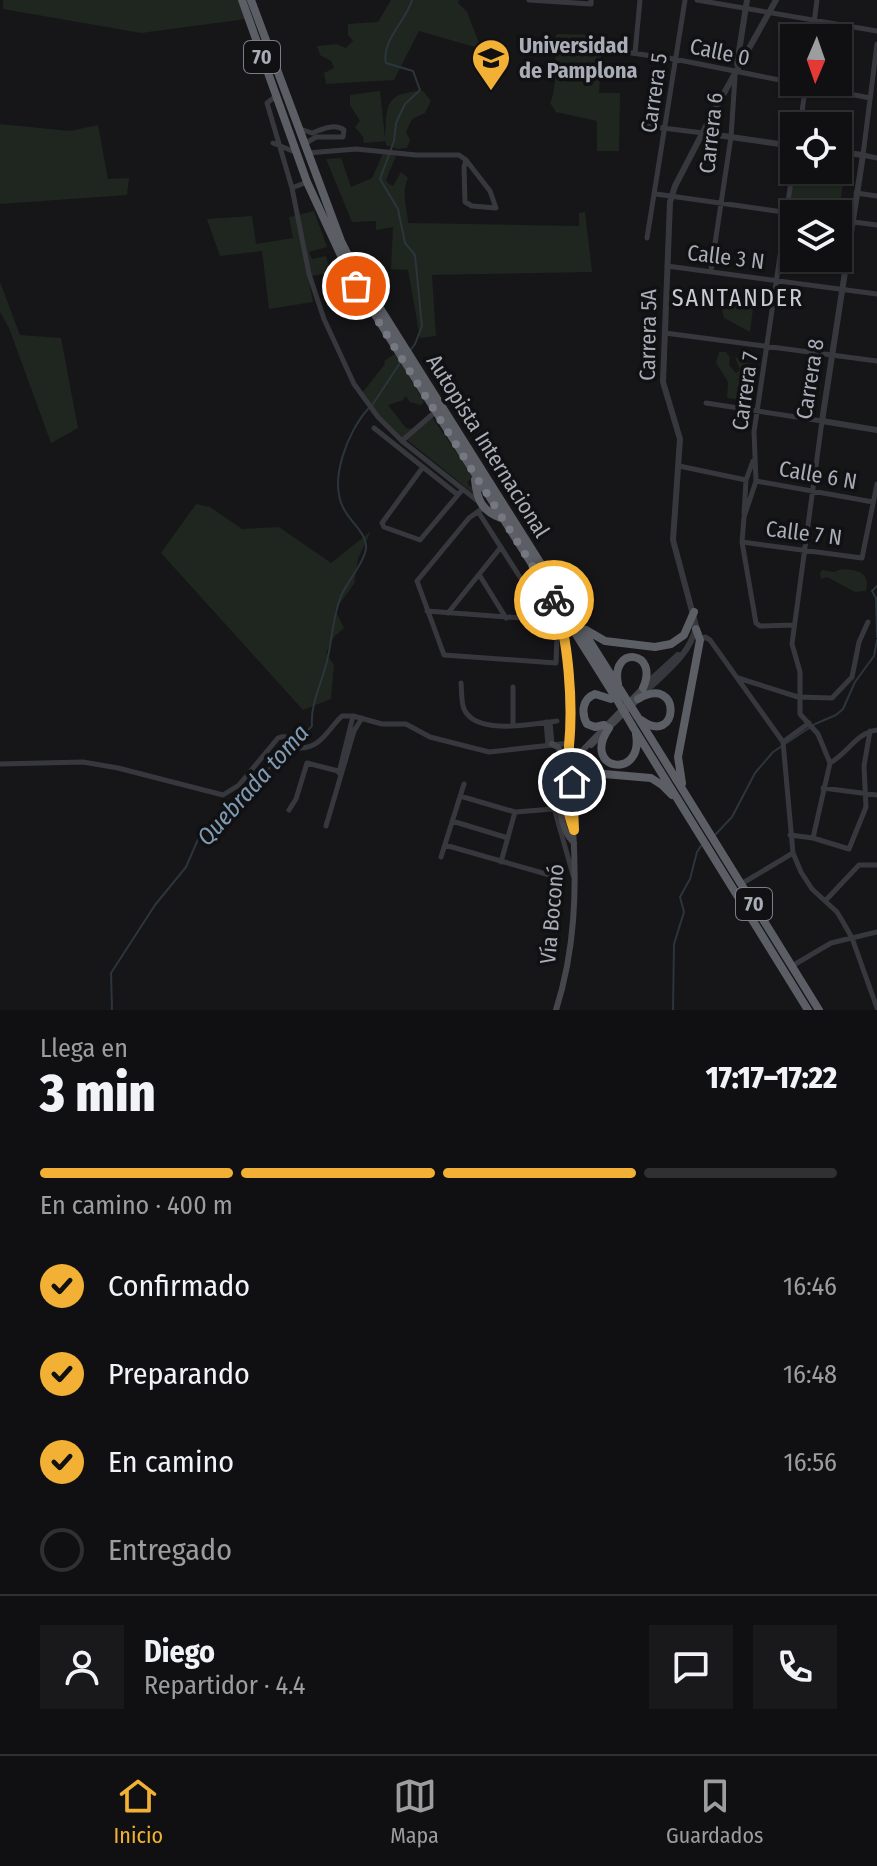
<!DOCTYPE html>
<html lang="es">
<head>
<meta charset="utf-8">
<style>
	body { margin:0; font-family:"Fira Sans Condensed",sans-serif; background:#19191b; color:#f1f3f6; height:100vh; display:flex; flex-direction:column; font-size:30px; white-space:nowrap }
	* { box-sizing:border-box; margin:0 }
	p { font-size:26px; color:#9c9d9f }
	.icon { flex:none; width:44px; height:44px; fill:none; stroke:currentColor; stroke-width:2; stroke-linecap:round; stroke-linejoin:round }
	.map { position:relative; height:1010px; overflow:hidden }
	.details { display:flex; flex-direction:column; background:#101012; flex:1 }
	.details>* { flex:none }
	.needle { width:52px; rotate:182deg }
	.buttons { position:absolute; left:780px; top:24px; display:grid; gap:16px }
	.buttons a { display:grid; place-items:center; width:72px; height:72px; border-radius:0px; background:#101012; box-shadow:0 2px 6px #0004,0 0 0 2px #303032; font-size:40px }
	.pin { position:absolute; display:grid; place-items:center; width:68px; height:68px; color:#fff; margin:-34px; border:4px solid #fff; border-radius:50%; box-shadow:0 2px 8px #0007 }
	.courier { position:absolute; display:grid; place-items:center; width:80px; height:80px; margin:-40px; border:6px solid #f2b134; border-radius:50%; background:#fff; color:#222; box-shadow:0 2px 10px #0007 }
	.head em { font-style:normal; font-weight:800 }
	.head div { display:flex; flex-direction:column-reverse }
	.head { display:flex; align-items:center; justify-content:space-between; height:136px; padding:0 40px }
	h1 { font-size:52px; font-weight:800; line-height:60px }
	.bar { display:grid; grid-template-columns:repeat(4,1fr); gap:12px 8px; align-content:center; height:96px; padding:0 40px }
	.bar i { height:10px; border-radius:6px; background:#303032 }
	.bar .current { background:#f2b134 }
	.bar p { grid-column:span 4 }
	.line { display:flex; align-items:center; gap:20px; padding:0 40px; border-top:2px solid #303032 }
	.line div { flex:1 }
	.round { display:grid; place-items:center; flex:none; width:84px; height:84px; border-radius:0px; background:#19191b }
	ol { padding:0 40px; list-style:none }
	li { display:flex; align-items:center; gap:24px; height:88px }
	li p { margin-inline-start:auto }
	li .icon { padding:8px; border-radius:50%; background:#f2b134; color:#111; stroke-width:4 }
	li:last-child { color:#9c9d9f }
	li i { width:44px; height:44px; border:4px solid #303032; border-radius:50% }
	.tabs { display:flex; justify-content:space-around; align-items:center; height:112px; border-top:2px solid #303032; background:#101012; font-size:22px; color:#9c9d9f }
	.tabs a { display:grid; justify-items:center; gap:4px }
	.tabs .current { color:#f2b134 }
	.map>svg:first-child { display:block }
	.green { fill:#1e261f }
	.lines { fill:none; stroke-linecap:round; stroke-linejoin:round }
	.stream { stroke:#2c353c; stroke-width:2 }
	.minor { stroke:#37383d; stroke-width:5 }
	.tertiary { stroke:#37383d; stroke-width:6 }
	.secondary { stroke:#45474d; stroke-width:6 }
	.trunk { stroke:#5b5e65; stroke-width:8 }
	.trunk-bridge { stroke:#5b5e65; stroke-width:8 }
	.done { stroke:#757880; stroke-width:8; stroke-dasharray:0 14.4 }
	.route { stroke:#f2b134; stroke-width:10 }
	.labels { text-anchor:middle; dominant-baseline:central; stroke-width:7; stroke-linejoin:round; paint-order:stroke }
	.shield { fill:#111113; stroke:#7b7e86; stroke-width:2 }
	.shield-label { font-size:20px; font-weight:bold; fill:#a8adb8 }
	.poi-label { font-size:22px; font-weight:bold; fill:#a8adb8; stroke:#111113; text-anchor:start }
	.street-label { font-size:22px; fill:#a8adb8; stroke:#111113 }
	.neighbourhood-label { font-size:24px; letter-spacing:2px; fill:#c9ccd4; stroke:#111113 }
	.water-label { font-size:24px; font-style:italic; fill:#7f9bb3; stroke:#111113 }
</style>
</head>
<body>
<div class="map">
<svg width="877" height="1010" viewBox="0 0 877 1010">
	<rect width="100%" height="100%" fill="#161618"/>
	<path class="green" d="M3,0h236l7,19 -105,14 -138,-24z
		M391,0h68l-1,3 9,9 12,31 -4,4 -56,-16 -25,49 -68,4 -2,-11 10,-5 -3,-7 -11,-6 -3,-9 19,-2 10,4 7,-7 -5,-6v-11l30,-2z
		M557,34l36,1v7h9l-3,51h21l-1,58h-22v-30l-41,-9 -6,-9c6,-13 6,-38 5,-52l-10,-6 7,-3z
		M380,91l5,47c2,-30 -2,-46 38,-47l8,10 -6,12 -13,6 -6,13 4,8 -3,8 -9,1 -12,-4v-4l-22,2 -1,-6 -8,-10 5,-6 -10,-16v-10z
		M0,124l70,7 28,-6 10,54 21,-1 -2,17 -127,9z
		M383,153l13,3 -10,24 3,4 4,2 8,-14 7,6c-7,15 -1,28 0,45l171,3v-13l6,-1 7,60 -160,3 4,61 -16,2 -12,-68 -17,-1 2,-42 -17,3v-9l-24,1 -26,-63 15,-1 10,29 21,-9z
		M838,161l8,1 -7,49 -50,-8 5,-33h44z
		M314,211l13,36 -18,5 3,7 14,-3 5,17 -20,3 -7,-40 -4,1 13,65 -44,7 -7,-58 -42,5 -13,-37 45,-3 4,28 37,-6 -4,-21z
		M0,282l20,53 41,3 17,90 -27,15 -42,-115 -9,-16z
		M755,293l-5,39 -26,-14 -2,-8 9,-10 14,2 1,-6z
		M719,352h7l4,6 -1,7 7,8 4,-3 -5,-13 17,8 1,8 -8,3 7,9 -3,10 -5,2 -7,-3 -1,5 -9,-1 1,-16 -12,-19z
		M395,354l29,48 -3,3 -11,-3 -4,-6 -3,4 -15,5 18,23 7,1 -11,10 -22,-21 -18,-25 23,-29 -1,-3z
		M432,417l41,60 -6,5 3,5 4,-2v9l-68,-55z
		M196,504l14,3 32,22 37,-2 52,36 40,-32 -13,28 -4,25 -19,26 9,18 -10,9 -8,16 8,12 -3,34 -28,11 -142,-157z
		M842,569c15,1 29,3 24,22l-11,1 -28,-15 -6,2 -1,-6 2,-3 12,2z"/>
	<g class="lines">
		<path class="stream" d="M409,352l6,-8 7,-18 -7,-71 -10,-12 -7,-34 -18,-30 14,-38 2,-18 9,-19 15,-14 -7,-19 -27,-8c-5,-22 20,-42 26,-63
			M373,404l27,-41
			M877,586l-5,5 4,7 1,39
			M715,835l17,-18 23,-44 18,-21 42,-28 21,-9 7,-6 12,-27 19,-26 3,-16
			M112,1010l-1,-37 44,-68 31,-38 13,-30 26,-30 25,-20 62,-61c-2,-22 10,-43 15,-65 5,-21 6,-45 14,-65 6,-14 25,-36 25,-49 0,-14 -15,-25 -21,-36 -18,-29 3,-80 23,-102
			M673,1010l1,-66 10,-32 -4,-15 10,-18 7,-27 4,-6"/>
		<path class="minor" d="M529,0l62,4v-4
			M697,0l180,31
			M812,38l5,-38
			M877,44l-14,111 14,3
			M610,50l64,9 196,39
			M635,53l5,-53
			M276,96l-9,7 25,85 17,86 15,45 30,65 24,33 24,24 77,61
			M647,126l56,7
			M800,126l6,-43
			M300,129l12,4c10,-4 23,-10 32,-3l-1,7h-27l-10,6
			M273,143l22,9
			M308,153l48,-4 60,6h43l7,5 24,31 6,17 -24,-2 -7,-4 -1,-35 2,-7
			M292,188l15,-6
			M856,193l21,3
			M656,194l141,20
			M838,220l39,5
			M647,238l38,-238
			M667,266l210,28
			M711,270l20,-133 4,-60
			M665,333l212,28
			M706,403l116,18 -30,223 8,28v42l18,20 12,29
			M374,428l84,67
			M403,440l32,-28
			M679,466l67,14
			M423,467l-41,56 2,4 36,13 43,-51
			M756,481l117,21
			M479,513l78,122 -1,28 -112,-8 -27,-74 52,-63 14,-10
			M744,514l2,-34 7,-19
			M742,542l120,16 15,-74
			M480,576l26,42
			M427,611l121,9
			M448,613l53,-66
			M793,625l-33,1 -4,-3 -14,-81 2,-25 12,-36 -2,-49 40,-271
			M700,640l5,-3 5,3 73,102 10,111 8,19 11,17 25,23 6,10 9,16 25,70
			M738,678l60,19 34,1 20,-21 7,-35 9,-20
			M461,683c1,9 0,19 3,26 12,27 69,15 93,12
			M513,687v38
			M546,722l2,23
			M550,722l2,22
			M783,742l26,-19
			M0,764l83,-2 35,6 105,27 16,-10 39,-47c12,-4 13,3 20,10 23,1 29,-18 44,-32h11l29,8h24l24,13 59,15 81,-9
			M561,764l-10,13v20l22,78
			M339,773l14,-57
			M823,788l54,7
			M460,796l55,16 38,-3
			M289,810l7,-11 11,-36 35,9
			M452,821l56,17
			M326,826l28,-95 8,-13
			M790,835l23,3 36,11 17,-42 -2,-41 6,-35
			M813,838l17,-75c18,-10 26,-30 47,-33
			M445,845l115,33
			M441,857l23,-73
			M501,862l14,-50
			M741,884l52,-31
			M826,900l33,-35h18
			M792,966l39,-23 46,-11"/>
		<path class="tertiary" d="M737,64l10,-64
			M703,133l91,13
			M838,152l25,3 -41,266 55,9
			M645,685l33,-30
			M642,695c20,-20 49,-40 54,-69l-23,-86 7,-101 -17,-57 7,-180 5,-16 39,-75 62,-111"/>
		<path class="secondary" d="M552,744l6,3 4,7c1,26 -10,69 12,89
			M591,745l47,-46
			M573,816l-1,-39 6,-22 65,-67
			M556,1010c19,-60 21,-120 17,-182"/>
		<path class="trunk" d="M242,0l65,182 42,91 267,425
			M251,0l90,241 13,26 267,424
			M475,480c2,20 7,31 26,38
			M559,613c11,34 13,95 11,131 -3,39 -11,46 4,86
			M586,630l19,11 50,6 16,-3 13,-9 10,-23
			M618,684c-8,-39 42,-34 25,4
			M638,699c45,-26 41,49 3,21
			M637,716l182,294
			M604,725l-9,2 -8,-3c-6,-11 -5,-25 8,-30l16,5
			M633,727l175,283
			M609,728c-29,42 35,53 27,6
			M682,783l-4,-26 22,-117 -4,-11
			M572,802l13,-20 19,-8 47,4 11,7 10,10"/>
		<path class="trunk-bridge" d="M621,691l16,25
			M616,698l17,29"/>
	</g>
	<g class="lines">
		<path class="done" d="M356,286l198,314"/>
		<path class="route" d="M554,600c15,38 19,105 15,146 -2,39 -9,44 5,84l-2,-48"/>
	</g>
	<defs>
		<symbol id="university-pin" viewBox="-11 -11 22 30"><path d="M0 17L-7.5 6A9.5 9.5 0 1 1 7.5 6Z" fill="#f2b134" stroke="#111113"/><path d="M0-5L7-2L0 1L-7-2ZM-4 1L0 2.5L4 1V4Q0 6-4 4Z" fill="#111"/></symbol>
	</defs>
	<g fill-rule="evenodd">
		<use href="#university-pin" x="469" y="36" width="44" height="60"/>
	</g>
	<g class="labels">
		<g class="shield">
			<rect x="244" y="41" width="36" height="32" rx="6"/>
			<rect x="736" y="888" width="36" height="32" rx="6"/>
		</g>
		<g class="shield-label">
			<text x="262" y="57">70</text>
			<text x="754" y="904">70</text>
		</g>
		<g class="poi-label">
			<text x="519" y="45">Universidad<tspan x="519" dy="25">de Pamplona</tspan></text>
		</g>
		<g class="street-label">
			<text transform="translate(720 52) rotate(12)">Calle 0</text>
			<text transform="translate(654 93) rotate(-82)">Carrera 5</text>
			<text transform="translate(711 133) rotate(-84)">Carrera 6</text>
			<text transform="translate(726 257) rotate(7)">Calle 3 N</text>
			<text transform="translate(648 335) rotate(-89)">Carrera 5A</text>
			<text transform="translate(810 379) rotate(-81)">Carrera 8</text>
			<text transform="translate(745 391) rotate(-82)">Carrera 7</text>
			<text transform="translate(488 446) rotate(58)">Autopista Internacional</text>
			<text transform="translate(818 475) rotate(10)">Calle 6 N</text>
			<text transform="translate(804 533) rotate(7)">Calle 7 N</text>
			<text transform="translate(552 914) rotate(-85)">Vía Boconó</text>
		</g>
		<g class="neighbourhood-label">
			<text x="738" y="298">SANTANDER</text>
		</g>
		<g class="water-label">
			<text transform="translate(253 785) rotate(-48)">Quebrada toma</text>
		</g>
	</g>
</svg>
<div class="buttons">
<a><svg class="needle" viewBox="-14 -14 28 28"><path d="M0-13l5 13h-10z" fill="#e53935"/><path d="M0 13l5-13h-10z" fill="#9c9d9f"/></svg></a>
<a><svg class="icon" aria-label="locate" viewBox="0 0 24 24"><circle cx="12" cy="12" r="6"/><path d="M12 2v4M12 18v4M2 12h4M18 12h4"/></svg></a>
<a><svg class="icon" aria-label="layers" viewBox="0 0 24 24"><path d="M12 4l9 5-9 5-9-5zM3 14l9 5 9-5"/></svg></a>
</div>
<div class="pin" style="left:356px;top:286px;background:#ea580c"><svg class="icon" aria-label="bag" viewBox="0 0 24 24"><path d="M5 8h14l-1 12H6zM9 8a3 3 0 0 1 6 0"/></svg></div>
<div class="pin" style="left:572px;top:782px;background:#1f2937"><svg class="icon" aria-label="home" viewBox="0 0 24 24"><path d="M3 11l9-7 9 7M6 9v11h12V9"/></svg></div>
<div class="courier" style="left:554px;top:600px"><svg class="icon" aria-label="bike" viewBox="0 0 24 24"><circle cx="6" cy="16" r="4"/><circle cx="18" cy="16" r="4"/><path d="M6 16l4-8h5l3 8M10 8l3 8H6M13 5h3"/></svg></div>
</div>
<section class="details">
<div class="head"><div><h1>3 min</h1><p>Llega en</p></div><em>17:17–17:22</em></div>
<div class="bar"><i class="current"></i><i class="current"></i><i class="current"></i><i></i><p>En camino · 400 m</p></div>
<ol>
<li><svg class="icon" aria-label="check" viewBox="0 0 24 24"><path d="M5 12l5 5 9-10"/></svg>Confirmado<p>16:46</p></li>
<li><svg class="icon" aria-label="check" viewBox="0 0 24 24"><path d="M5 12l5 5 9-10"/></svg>Preparando<p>16:48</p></li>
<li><svg class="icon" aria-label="check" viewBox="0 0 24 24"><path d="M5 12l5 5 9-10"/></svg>En camino<p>16:56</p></li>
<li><i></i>Entregado</li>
</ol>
<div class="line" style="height:144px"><a class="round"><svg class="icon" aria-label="person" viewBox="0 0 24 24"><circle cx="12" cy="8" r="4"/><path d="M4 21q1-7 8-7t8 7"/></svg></a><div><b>Diego</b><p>Repartidor · 4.4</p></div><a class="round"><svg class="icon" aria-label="chat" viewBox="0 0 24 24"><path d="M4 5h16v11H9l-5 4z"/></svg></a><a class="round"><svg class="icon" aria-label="phone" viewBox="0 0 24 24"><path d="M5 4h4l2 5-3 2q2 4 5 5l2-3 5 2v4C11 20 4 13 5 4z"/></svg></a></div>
</section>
<nav class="tabs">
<a class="current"><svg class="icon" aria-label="home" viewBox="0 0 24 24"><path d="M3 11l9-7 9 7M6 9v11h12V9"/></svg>Inicio</a>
<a><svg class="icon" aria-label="map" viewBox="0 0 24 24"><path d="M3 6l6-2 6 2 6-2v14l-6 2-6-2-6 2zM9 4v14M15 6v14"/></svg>Mapa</a>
<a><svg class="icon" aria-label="saved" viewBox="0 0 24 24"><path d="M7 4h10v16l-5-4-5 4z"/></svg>Guardados</a>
</nav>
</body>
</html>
